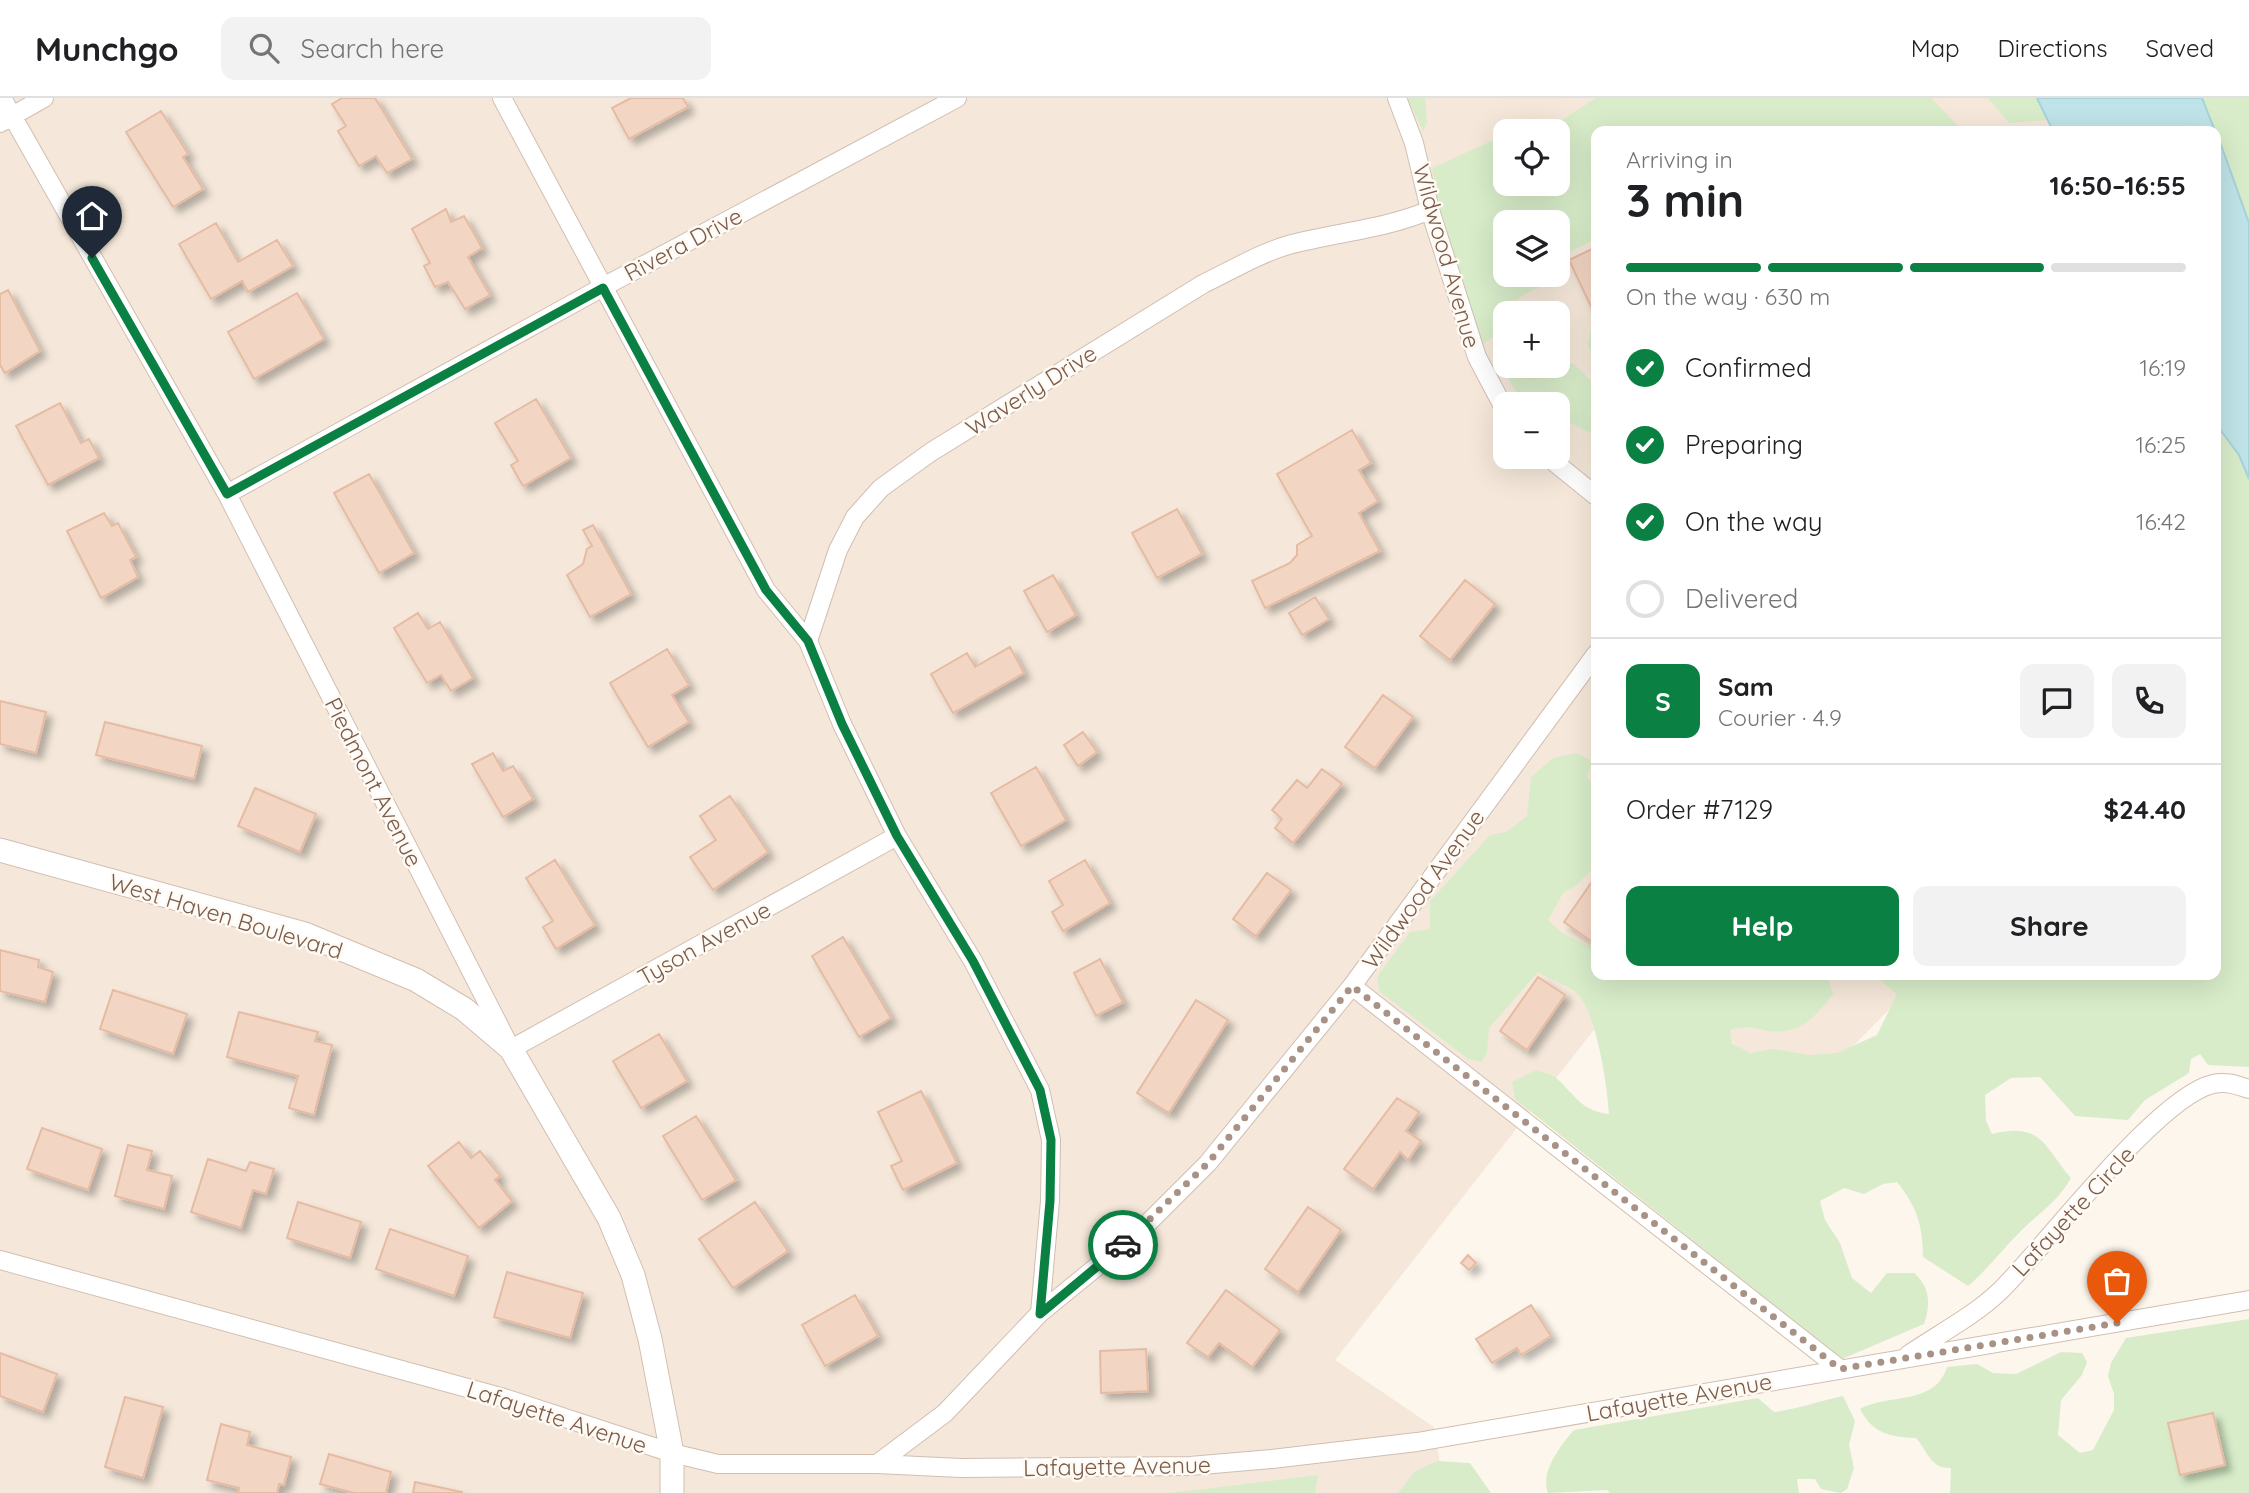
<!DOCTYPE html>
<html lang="en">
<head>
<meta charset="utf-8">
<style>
	body { margin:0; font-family:Quicksand,sans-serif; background:#f2f2f2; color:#202124; height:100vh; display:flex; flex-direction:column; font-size:26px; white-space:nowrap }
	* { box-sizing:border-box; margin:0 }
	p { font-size:23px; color:#757577 }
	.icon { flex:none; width:38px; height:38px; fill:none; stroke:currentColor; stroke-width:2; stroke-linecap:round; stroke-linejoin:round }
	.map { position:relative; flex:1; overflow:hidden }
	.panel { position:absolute; left:1591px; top:28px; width:630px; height:854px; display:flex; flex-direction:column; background:#fff; border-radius:14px; box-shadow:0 7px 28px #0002 }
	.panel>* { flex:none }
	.buttons { position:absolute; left:1493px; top:21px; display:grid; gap:14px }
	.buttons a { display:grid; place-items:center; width:77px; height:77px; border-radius:14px; background:#fff; box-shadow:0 7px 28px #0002; font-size:35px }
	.pin { position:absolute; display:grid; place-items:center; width:60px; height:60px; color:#fff; margin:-72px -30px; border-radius:50% 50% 50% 0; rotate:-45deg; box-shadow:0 0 7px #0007 }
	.pin .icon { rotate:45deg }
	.courier { position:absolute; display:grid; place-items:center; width:70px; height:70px; margin:-35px; border:5px solid #0b8043; border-radius:50%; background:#fff; color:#222; box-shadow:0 2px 9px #0007 }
	.head em { font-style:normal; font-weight:700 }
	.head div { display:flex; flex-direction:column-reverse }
	.head { display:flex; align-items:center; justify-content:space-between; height:119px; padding:0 35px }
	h1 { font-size:46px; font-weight:700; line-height:52px }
	.bar { display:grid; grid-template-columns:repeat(4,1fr); gap:10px 7px; align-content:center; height:84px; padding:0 35px }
	.bar i { height:9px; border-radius:5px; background:#e0e0e0 }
	.bar .on { background:#0b8043 }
	.bar p { grid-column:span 4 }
	.line { display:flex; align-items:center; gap:18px; padding:0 35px; border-top:2px solid #e0e0e0 }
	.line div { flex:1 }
	.round { display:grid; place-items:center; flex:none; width:74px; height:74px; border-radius:14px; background:#f2f2f2 }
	ol { padding:0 35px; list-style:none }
	li { display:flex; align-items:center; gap:21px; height:77px }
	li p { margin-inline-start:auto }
	li .icon { padding:7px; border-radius:50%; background:#0b8043; color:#fff; stroke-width:4 }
	li:last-child { color:#757577 }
	li i { width:38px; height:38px; border:4px solid #e0e0e0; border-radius:50% }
	.action { display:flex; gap:14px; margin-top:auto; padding:14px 35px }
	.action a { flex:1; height:80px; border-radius:14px; background:#0b8043; color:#fff; font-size:28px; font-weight:700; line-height:80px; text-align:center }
	.action a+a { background:#f2f2f2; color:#202124 }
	header { display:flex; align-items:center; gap:42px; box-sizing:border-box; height:98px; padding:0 35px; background:#fff; border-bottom:2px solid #e0e0e0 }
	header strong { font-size:33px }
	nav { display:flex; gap:38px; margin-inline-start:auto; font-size:24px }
	.search { width:490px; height:63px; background:#f2f2f2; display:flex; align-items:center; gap:18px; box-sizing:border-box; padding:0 24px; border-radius:14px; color:#757577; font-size:26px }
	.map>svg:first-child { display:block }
	.residential { fill:#f5e8da; fill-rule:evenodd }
	.green { fill:#d8ecc9; fill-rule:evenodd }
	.water { fill:#bfe3e8; stroke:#a5d3da; stroke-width:2 }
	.building { fill:#f3d5c3; stroke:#e6bba3; stroke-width:2; filter:url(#shadow) }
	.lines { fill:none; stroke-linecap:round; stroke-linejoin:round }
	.minor-casing { stroke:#d1beb0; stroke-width:20 }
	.tertiary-casing { stroke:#d1beb0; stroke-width:25 }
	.minor { stroke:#fff; stroke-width:18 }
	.tertiary { stroke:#fff; stroke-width:23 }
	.done { stroke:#a89285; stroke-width:7; stroke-dasharray:0 12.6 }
	.route { stroke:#0b8043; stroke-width:9 }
	.labels { text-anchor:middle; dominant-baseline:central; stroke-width:5; stroke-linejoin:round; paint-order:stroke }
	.street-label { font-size:23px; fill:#7a5c4d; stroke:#fffaf3 }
</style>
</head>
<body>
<header>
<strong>Munchgo</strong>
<div class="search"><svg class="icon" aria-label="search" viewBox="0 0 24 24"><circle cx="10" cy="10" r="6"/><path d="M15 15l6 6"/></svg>Search here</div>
<nav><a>Map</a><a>Directions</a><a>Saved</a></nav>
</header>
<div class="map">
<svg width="2249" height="1395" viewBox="0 0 2249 1395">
	<defs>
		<filter id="shadow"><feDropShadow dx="6" dy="6" stdDeviation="3.5" flood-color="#0004"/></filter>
	</defs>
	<rect width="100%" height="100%" fill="#fdf6ec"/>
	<path class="residential" d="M0,0h2037l16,33h-457v844h41l-302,385 99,67 11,66h-1445zM1505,33h53v53h-53zM1505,124h53v53h-53zM1505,215h53v53h-53zM1505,306h53v53h-53z
		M1649,877h274l-121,123z"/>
	<path class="green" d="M1408,0h17l2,25 -4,9z
		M1596,0h335l32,33h-367v108l-33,16 2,19 -40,20 -26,18 1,20 -18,13 -45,-132 -5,-45 73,-33v49h53v-53h-13zM1505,124h53v53h-53z
		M1988,0h49l10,22 -38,3z
		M2202,0h47v125z
		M1592,225h4v45l-8,-24z
		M1505,258v10h53v-8l17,7 18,18 3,-4v57l-38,-20v-12c-39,0 -43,-9 -57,-43z
		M2216,326l23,31 10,24v588l-41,-2 -8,-11 -9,5 -2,14 -44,27 -17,20 -53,-4 -35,-39 -29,1 -26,17 1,26 6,13c50,-12 51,11 79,44 -13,24 -34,36 -53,56 -17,17 -31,36 -50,52l-45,-29c0,-31 -6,-50 -26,-75l-14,2 -19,10 -20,-6 -24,13 5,19 15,23 12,35 19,15 16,-20h27c16,14 17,31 10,51l-82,35 -327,-260 -3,-17 24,-12c6,2 15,4 20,8 21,18 23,32 53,36 -2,-29 -12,-100 -32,-121 -6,-6 -30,-15 -39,-21l-49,56 -2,24 -5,10 -14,-3 -89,-68 -2,-14 33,-45 20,-3v-28l60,-66 16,-3 21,-16 4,-39 22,-19 23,-5 16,8 -5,16 9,9v79l-18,19 -15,9 -15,27 14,13 34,17v25h231l6,19c-16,22 -34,41 -64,37 -15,-3 -24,-6 -39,-1l2,13 18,10 23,-4 36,6 28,-2 40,-18 20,-41 -18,-15 -29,1 -2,-5h368z
		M2249,1221v174h-299l1,-25c-21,1 -23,-17 -35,-30 -26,-1 -44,-5 -56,-29 29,-16 75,-3 87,-42l30,-3 16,9 23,1 45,-22 21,1 5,9 -5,13 -21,25 -3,35 22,18 13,-3 21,-40v-16l-6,-18 3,-13 15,-25z
		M1843,1298l12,25 -6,24 5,23 -7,21 -6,4 -20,-4 -6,-10h-18l2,14h-189l-3,-3 -59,3c-8,-21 12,-47 26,-63l184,-32 16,14c25,-3 45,-11 69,-16z
		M1438,1363l32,2 21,30h-93l17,-22z
		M1318,1377l-3,18h-144z"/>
	<path class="water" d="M2037,0h165l13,33h-162z
		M2216,33l33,92v256l-10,-24 -23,-31z"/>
	<path class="building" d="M342,0h33l37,61 -25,14 -11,-17 -17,10 -21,-35 8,-5 -14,-22z
		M631,0h52l5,9 -59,32 -17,-31z
		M161,13l27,43 -5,3 20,32 -30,18 -47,-75z
		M446,111l5,13 13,-6 18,32 -14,9 22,38 -25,14 -17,-27 -13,5 -11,-21 6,-3 -18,-34z
		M216,125l22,39 39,-22 16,26 -45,26 -6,-11 -31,18 -32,-55z
		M1596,149v70l-27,-57z
		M8,192l32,61 -35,22 -5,-8v-71z
		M297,195l27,46 -70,40 -26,-47z
		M536,301l35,59 -48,28 -12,-21 7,-4 -23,-38z
		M60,305l21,40 8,-4 10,19 -51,27 -32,-59z
		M1352,332l19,33 -12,7 19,31 -19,12 21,38 -115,57 -13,-27 38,-18 7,-8v-10l15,-9 -35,-62z
		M369,376l45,79 -35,20 -45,-80z
		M1177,411l25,45 -45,24 -25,-45z
		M104,415l8,13 6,-3 18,34 -6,3 8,17 -37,21 -34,-67z
		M593,427l38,69 -41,23 -23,-42 16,-11 4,-15 5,-3 -9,-16z
		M1053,477l23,40 -29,17 -23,-41z
		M1465,482l30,24 -45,56 -30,-24z
		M1315,499l14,22 -27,16 -13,-22z
		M418,515l10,16 12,-7 33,56 -22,13 -10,-16 -14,8 -33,-55z
		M1010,549l14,26 -71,40 -22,-39 36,-21 8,14z
		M667,551l22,36 -17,10 17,27 -41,25 -38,-64z
		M1383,597l30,22 -38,51 -30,-21z
		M0,603l46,11 -10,41 -36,-9z
		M105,624l97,24 -8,33 -98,-24z
		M1083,634l14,20 -19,14 -14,-21z
		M493,655l10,18 10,-5 20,33 -30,18 -31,-53z
		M1036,669l30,53 -45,26 -30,-53z
		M1322,671l20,15 -49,59 -18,-15 7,-9 -10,-9 25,-30 10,8z
		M255,690l61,26 -16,38 -62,-26z
		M730,698l38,56 -55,38 -23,-33 26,-17 -16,-24z
		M555,762l40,65 -39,24 -13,-22 10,-6 -27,-43z
		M1085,762l25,43 -47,28 -11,-19 11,-7 -14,-24z
		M1267,775l24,17 -35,46 -23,-17z
		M1596,778v58l-5,7 -27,-19z
		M843,839l48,81 -32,19 -47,-81z
		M0,852l39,10 -1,7 15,5 -8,30 -45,-11z
		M1100,861l23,43 -27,14 -22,-43z
		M1538,879l27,18 -38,55 -27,-19z
		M113,892l74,24 -14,40 -73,-25z
		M1196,902l32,20 -59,93 -32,-20z
		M239,914l79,20 -3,9 17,4 -18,70 -25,-7 9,-32 -71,-19z
		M659,936l28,47 -46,27 -28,-47z
		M921,993l36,72 -54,27 -12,-24 11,-5 -24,-49z
		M1397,1000l22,14 -13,19 15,10 -13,19 -8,-8 -27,37 -29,-20z
		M696,1018l40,64 -34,20 -39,-64z
		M42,1030l60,21 -14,41 -61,-21z
		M459,1044l12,16 9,-7 20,25 -5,4 17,21 -33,27 -51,-62z
		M128,1047l24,6 -5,19 25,6 -8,33 -49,-13z
		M208,1061l38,12 4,-9 24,7 -8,25 -13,-4 -12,38 -50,-16z
		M298,1104l63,20 -11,36 -63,-20z
		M755,1104l33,49 -55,37 -34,-49z
		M1308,1109l33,23 -43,62 -33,-23z
		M390,1131l78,27 -14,40 -78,-27z
		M1468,1157l8,8 -7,7 -8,-7z
		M507,1174l76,21 -13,45 -76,-21z
		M1226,1192l54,40 -28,37 -33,-24 -11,14 -21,-14z
		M855,1197l23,41 -53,30 -23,-41z
		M1531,1207l20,31 -30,19 -4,-7 -25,15 -16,-24z
		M1146,1251l2,42 -47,2 -1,-42z
		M0,1255l57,21 -14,38 -43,-16z
		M125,1299l38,10 -20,71 -38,-11z
		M2213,1315l12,52 -45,10 -12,-52z
		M221,1326l29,8 -3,13 44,12 -7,28 -5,-1 -2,9h-39l1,-5 -32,-8z
		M329,1356l62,18 -5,21h-32l-34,-9z
		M415,1384l47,10v1h-49z"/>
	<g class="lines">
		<defs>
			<path id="minor" d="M2,0l225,396 284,555 386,-213
				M502,0l264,492 42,51 34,83 55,112 76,125 67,129 11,50 -1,61 -10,112
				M1397,0l17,45 16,67 47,147 28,53
				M0,25l44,-25
				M1548,359l48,39
				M227,396l376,-207 354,-189
				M808,543l30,-91 17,-33 26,-29 50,-36 272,-168c29,-14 59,-32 89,-40 47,-12 93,-15 138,-34
				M1352,888l488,383
				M0,1162l504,138 168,55 46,11h159l84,4 229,-2 82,-7 145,-17 832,-142
				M1908,1257c29,-20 66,-39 92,-64 47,-46 157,-194 213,-207 14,-3 23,1 36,5
				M877,1366l68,-51 95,-100 98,-80 70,-70 144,-177 244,-332"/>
			<path id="tertiary" d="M0,752l305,84 111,46 48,29 47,40 98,169 24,57 17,64 22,114v40"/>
		</defs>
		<use href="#minor" class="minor-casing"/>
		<use href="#tertiary" class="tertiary-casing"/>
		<use href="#minor" class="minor"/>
		<use href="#tertiary" class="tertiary"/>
	</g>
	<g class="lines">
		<path class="done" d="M1123,1147l85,-82 144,-177 488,383 277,-46"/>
		<path class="route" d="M92,160l135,236 376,-206 163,302 42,51 34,83 55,112 76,125 67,129 11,50 -1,61 -10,113 83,-69"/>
	</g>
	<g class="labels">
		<g class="street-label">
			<text transform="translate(683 146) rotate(-28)">Rivera Drive</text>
			<text transform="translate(1447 158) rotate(74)">Wildwood Avenue</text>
			<text transform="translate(1031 292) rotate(-32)">Waverly Drive</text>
			<text transform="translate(374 684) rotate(63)">Piedmont Avenue</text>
			<text transform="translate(1423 791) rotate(-54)">Wildwood Avenue</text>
			<text transform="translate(226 818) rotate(17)">West Haven Boulevard</text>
			<text transform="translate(704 845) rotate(-29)">Tyson Avenue</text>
			<text transform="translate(2073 1113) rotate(-47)">Lafayette Circle</text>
			<text transform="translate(1679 1299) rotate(-10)">Lafayette Avenue</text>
			<text transform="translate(557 1319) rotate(18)">Lafayette Avenue</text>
			<text transform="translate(1117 1368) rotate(-1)">Lafayette Avenue</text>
		</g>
	</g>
</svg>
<div class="buttons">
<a><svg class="icon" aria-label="locate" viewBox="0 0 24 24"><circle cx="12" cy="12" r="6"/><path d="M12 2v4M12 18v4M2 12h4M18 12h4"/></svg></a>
<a><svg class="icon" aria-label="layers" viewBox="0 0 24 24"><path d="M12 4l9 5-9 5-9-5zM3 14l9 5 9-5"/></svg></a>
<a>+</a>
<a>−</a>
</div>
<div class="pin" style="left:2117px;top:1225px;background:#ea580c"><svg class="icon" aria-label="bag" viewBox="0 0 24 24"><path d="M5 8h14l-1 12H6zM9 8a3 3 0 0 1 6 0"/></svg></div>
<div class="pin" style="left:92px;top:160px;background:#1f2937"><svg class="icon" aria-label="home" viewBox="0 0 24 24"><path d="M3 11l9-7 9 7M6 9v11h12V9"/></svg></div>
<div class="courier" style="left:1123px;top:1147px"><svg class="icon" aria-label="car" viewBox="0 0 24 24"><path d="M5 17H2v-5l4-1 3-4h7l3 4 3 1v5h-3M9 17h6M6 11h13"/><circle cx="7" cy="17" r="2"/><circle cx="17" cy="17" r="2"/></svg></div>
<section class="panel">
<div class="head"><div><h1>3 min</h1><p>Arriving in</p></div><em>16:50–16:55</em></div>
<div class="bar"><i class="on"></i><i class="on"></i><i class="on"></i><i></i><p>On the way · 630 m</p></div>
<ol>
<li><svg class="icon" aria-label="check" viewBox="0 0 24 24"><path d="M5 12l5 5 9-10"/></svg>Confirmed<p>16:19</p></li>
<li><svg class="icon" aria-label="check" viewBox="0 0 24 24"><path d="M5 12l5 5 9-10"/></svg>Preparing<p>16:25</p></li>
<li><svg class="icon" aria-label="check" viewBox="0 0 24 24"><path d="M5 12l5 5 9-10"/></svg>On the way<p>16:42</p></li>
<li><i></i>Delivered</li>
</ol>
<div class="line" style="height:126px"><b class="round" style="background:#0b8043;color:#fff">S</b><div><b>Sam</b><p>Courier · 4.9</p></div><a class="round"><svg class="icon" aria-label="chat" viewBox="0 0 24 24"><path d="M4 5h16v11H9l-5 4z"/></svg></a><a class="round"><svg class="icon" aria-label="phone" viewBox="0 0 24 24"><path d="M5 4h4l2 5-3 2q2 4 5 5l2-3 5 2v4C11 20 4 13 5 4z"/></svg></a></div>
<div class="line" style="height:91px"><div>Order #7129</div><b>$24.40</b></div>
<div class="action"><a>Help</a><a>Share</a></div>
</section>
</div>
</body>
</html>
